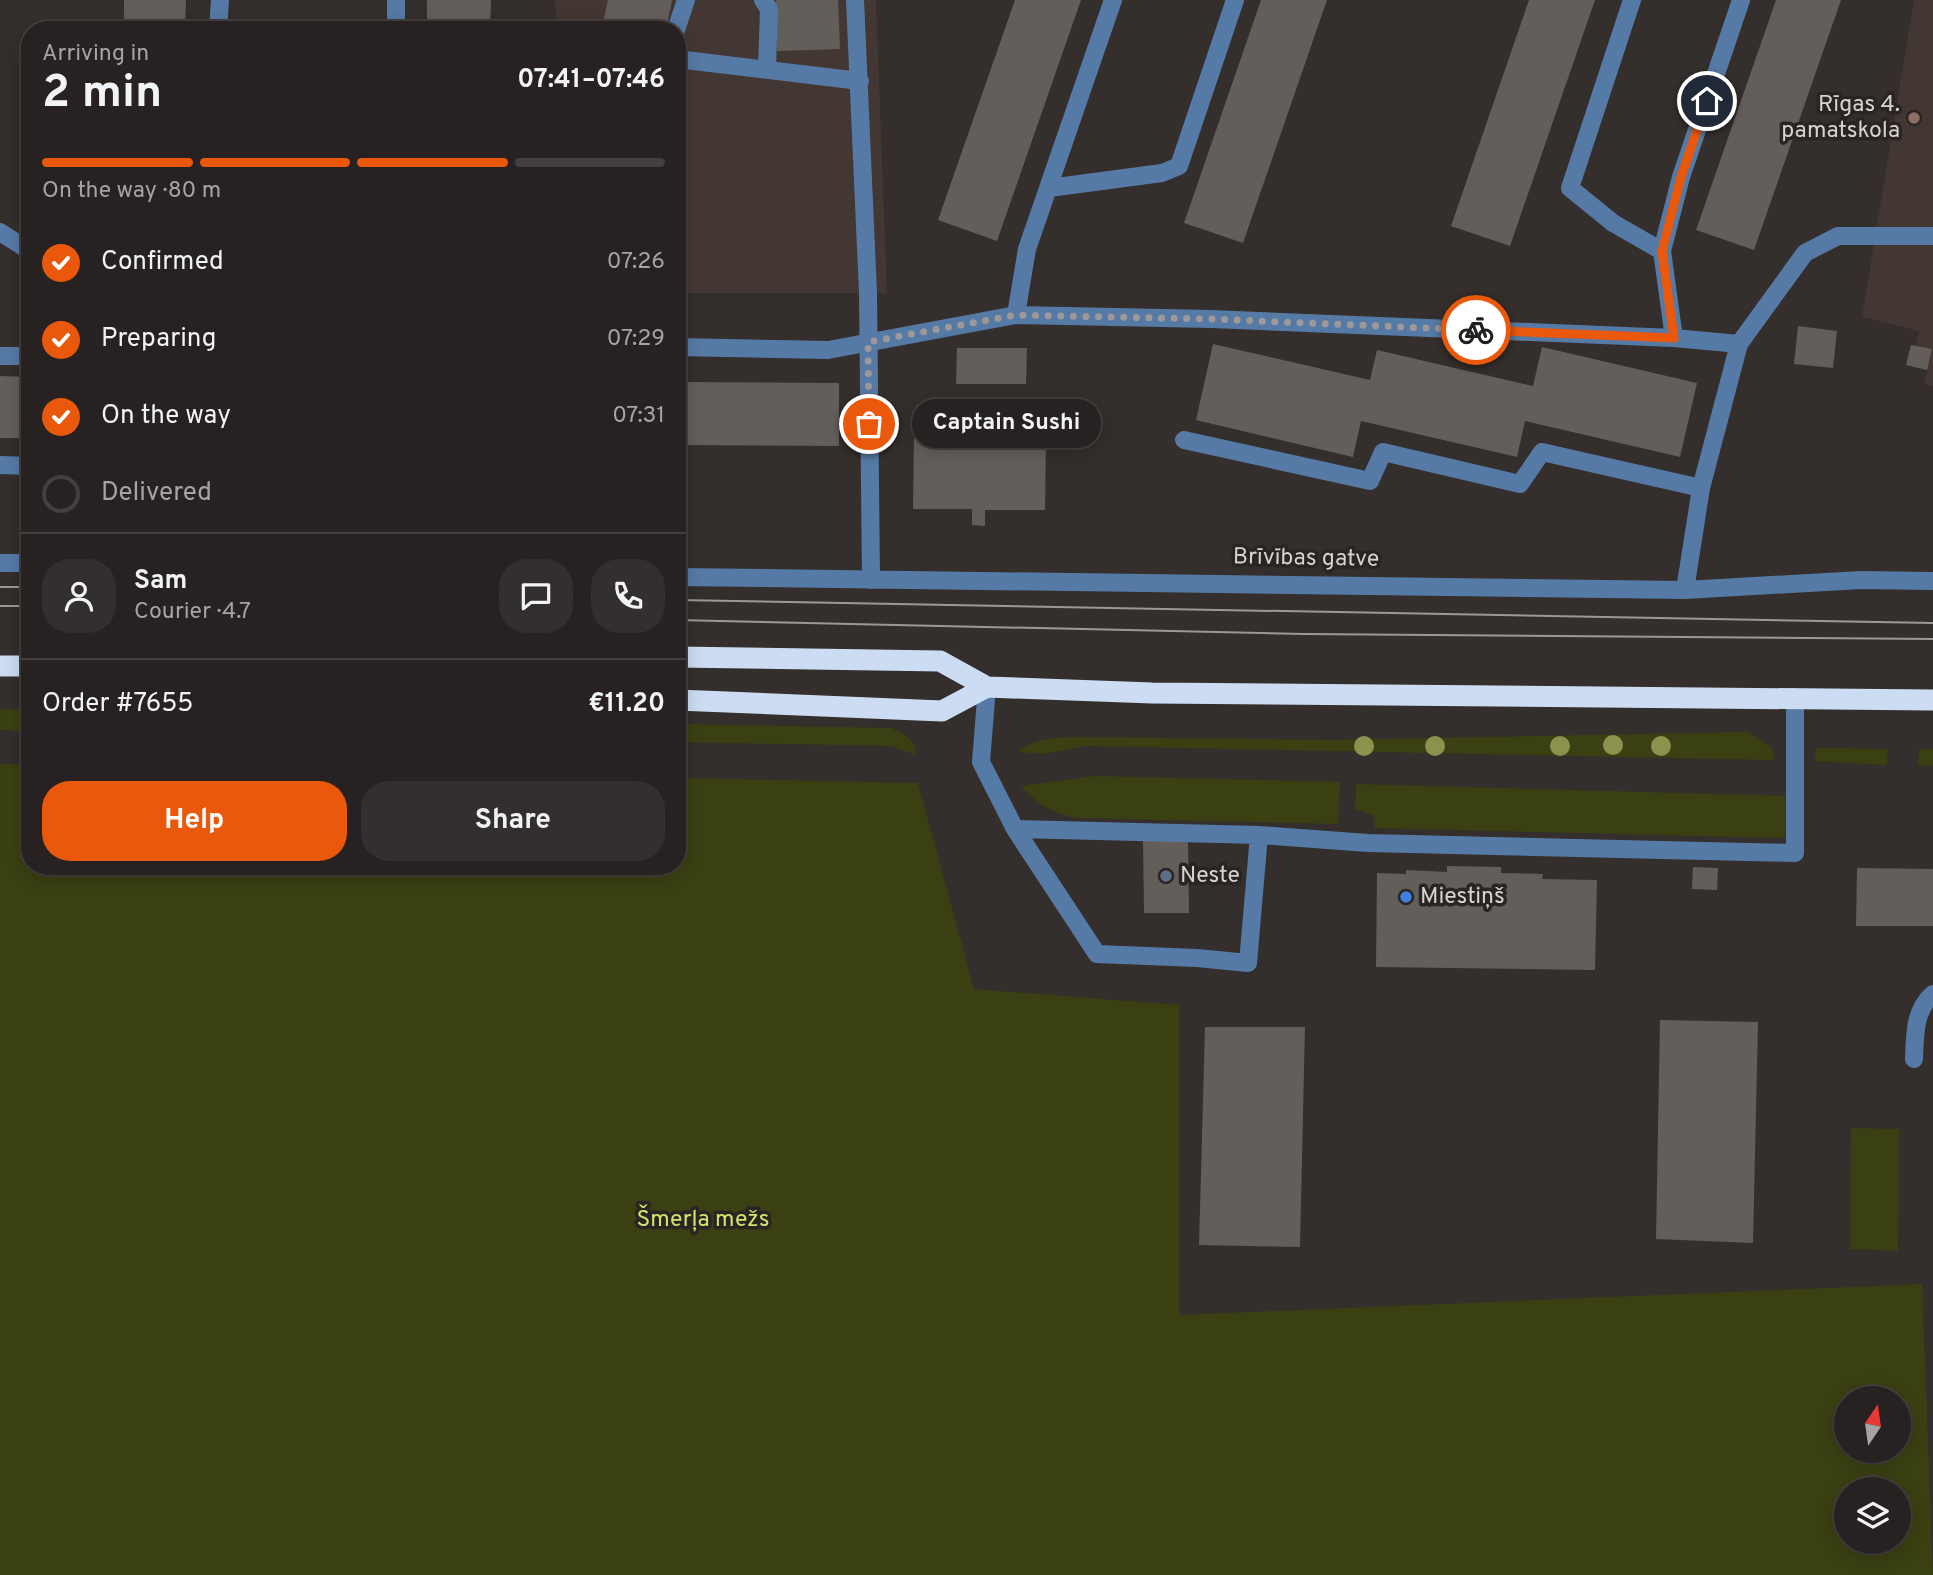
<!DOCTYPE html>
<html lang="en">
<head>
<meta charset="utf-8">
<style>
	body { margin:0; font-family:Overpass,sans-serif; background:#332f2e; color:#f1f3f6; height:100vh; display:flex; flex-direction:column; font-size:26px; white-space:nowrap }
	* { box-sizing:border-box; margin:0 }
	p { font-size:23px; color:#a4a4a5 }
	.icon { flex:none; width:38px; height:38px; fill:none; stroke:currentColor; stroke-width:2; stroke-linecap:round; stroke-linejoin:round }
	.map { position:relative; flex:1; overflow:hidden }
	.side { position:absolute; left:21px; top:21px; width:665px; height:854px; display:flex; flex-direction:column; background:#272221; border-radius:28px; box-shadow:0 4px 18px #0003,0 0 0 2px #433f3f }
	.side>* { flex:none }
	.needle { width:46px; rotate:13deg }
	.tools { position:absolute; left:1834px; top:1386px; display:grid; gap:14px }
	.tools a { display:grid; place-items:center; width:77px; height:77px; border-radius:50%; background:#272221; box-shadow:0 4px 18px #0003,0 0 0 2px #433f3f; font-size:35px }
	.pin { position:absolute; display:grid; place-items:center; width:60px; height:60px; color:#fff; margin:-30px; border:4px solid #fff; border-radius:50%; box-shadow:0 2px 7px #0007 }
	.courier { position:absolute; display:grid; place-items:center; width:70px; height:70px; margin:-35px; border:5px solid #ea580c; border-radius:50%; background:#fff; color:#222; box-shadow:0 2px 9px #0007 }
	.bubble { position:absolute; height:49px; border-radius:24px; background:#272221; box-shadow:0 4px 18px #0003,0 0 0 2px #433f3f; font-size:23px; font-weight:700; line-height:49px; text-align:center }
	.overview em { font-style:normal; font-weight:700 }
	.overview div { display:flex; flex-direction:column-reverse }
	.overview { display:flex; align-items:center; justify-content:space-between; height:119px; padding:0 21px }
	h1 { font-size:46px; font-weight:700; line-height:52px }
	.bar { display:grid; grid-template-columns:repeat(4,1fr); gap:10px 7px; align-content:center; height:84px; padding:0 21px }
	.bar i { height:9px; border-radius:5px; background:#433f3f }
	.bar .active { background:#ea580c }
	.bar p { grid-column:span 4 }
	.line { display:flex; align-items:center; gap:18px; padding:0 21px; border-top:2px solid #433f3f }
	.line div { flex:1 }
	.round { display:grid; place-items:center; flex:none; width:74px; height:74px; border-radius:28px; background:#332f2e }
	ol { padding:0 21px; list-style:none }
	li { display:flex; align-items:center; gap:21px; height:77px }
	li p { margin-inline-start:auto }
	li .icon { padding:7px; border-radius:50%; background:#ea580c; color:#fff; stroke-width:4 }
	li:last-child { color:#a4a4a5 }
	li i { width:38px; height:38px; border:4px solid #433f3f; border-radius:50% }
	.button { display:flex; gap:14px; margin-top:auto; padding:14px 21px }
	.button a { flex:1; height:80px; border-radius:28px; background:#ea580c; color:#fff; font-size:28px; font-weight:700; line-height:80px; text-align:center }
	.button a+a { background:#332f2e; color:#f1f3f6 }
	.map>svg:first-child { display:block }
	.built { fill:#433733 }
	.green { fill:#3a4012; fill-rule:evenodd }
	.building { fill:#645e5b }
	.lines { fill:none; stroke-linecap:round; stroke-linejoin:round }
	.minor { stroke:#567aa6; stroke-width:18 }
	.highway { stroke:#ccddf3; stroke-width:21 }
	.tram { stroke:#9d9897; stroke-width:2 }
	.tree { fill:#8b924e }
	.done { stroke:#9e9998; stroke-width:7; stroke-dasharray:0 12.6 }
	.route { stroke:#ea580c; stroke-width:9 }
	.education-dot { fill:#8d6e63; stroke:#2a2523; stroke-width:2.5 }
	.service-dot { fill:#5c6f8a; stroke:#2a2523; stroke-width:2.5 }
	.shop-dot { fill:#3f7fe0; stroke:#2a2523; stroke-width:2.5 }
	.labels { text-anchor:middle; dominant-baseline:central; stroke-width:7; stroke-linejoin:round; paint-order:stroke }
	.poi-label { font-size:23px; fill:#d7d3d2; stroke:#2a2523; text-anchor:start }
	.street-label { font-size:23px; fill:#d7d3d2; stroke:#2a2523 }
	.park-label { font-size:23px; fill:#d2e469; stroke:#2a2523 }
</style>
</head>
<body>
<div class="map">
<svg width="1933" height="1575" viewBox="0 0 1933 1575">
	<rect width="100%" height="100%" fill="#342e2c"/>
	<path class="built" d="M555,0h321l11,293h-210v-263h-120z
		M1914,0h19v386l-9,-2 8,-34 -16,-4 3,-15 -57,-14z"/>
	<path class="green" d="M0,709l30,1v21l-30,-1z
		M677,724l214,4c15,7 23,10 25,27l-25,-9 -214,-4z
		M1748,732l25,17 1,11 -689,-14 -41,8 -26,-2c17,-15 37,-14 59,-15l257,3z
		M1816,748l72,1 -1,16 -72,-4z
		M1919,749h14v17l-15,-1z
		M0,764l30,1v101h647v-88l241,5 56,206 205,16v310l743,-31 11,291h-1933zM1846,1398h53v53h-53zM1846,1489h53v53h-53z
		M1095,776l245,6 -2,42 -264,-6c-25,-7 -35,-13 -53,-32z
		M1356,784l429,12v42l-410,-10 -2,-13 -18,-6z
		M1851,1128l48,1 -1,122 -48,-2z"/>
	<path class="building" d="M124,0h62l-1,30h-61z
		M427,0h64l-1,30h-63z
		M608,0h64l-6,30h-51l-13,-3z
		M776,0h62l2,49 -63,2z
		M1015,0h66l-84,241 -59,-21z
		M1261,0h66l-84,243 -59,-20z
		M1529,0h66l-85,246 -59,-20z
		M1776,0h65l-87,250 -58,-20z
		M1798,326l39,5 -4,37 -39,-4z
		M1213,344l157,36 7,-30 156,36 9,-39 155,36 -17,74 -155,-36 -8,36 -156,-36 -8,36 -157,-37z
		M1911,345l21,4 -5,21 -21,-5z
		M957,348h70l-1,36h-70z
		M0,376l30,1v61h-30z
		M677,382l162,1v63l-162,-1z
		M914,436l75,3v-2l57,1 -1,72h-60v16l-13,-1v-16h-59z
		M1143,838h45l1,75h-45z
		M1447,866l54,1v6l42,1 -1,5 55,1 -2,90 -219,-3 1,-94 29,1v-4l41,2z
		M1693,867l25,1 -1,22 -25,-1z
		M1857,868l76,1v57h-77z
		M1660,1020l98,2 -5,221 -97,-4z
		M1205,1027h100l-5,220 -101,-2z"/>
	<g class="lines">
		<path class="minor" d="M763,0l6,9 -2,60
			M855,0l13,293 3,287
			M1632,0l-62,188 43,35 49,28
			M218,30l2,-30
			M396,30v-30
			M676,30l10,-30
			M677,59l183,22
			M1049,188l113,-15 17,-7 56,-166
			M0,232l30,19
			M1016,315l11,-66 86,-249
			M1674,338l-12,-87 19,-74 60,-177
			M677,347l151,3 188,-35 195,4 463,19 65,6
			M0,356h30
			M1184,440l186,41 13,-29 137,32 22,-32 159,36
			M0,465l30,1
			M0,563h30
			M677,577l1008,13 176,-10 72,1
			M1685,590l16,-102 38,-144 66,-91 33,-17h95
			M987,687l-6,75 34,67 244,6 109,8 427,10v-156
			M1015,829l82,125 100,4 51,5 11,-128
			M1914,1059c1,-23 0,-49 19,-65"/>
		<path class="highway" d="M677,657l263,4 47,26 165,6 781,7
			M0,666h30
			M677,700l265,11 45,-24"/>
		<path class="tram" d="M0,587h30
			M677,600l1256,23
			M0,606h30
			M677,620l626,14 630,5"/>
	</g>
	<g class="tree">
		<circle cx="1613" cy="745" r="10"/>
		<circle cx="1364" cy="746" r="10"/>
		<circle cx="1435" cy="746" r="10"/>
		<circle cx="1560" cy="746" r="10"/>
		<circle cx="1661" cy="746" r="10"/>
	</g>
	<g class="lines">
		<path class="done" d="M869,424l-1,-82 148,-27 195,4 265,11"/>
		<path class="route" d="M1476,330l198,8 -12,-87 19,-74 26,-76"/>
	</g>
	<circle class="education-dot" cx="1914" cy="118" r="7"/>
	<circle class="service-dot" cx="1166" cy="876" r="7"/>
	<circle class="shop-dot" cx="1406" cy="897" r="7"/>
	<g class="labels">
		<g class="poi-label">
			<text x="1900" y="105" text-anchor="end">Rīgas 4.<tspan x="1900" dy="26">pamatskola</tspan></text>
			<text x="1180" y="876">Neste</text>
			<text x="1420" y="897">Miestiņš</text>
		</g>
		<g class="street-label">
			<text transform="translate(1306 559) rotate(1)">Brīvības gatve</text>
		</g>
		<g class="park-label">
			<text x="703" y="1220">Šmerļa mežs</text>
		</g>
	</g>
</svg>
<div class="tools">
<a><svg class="needle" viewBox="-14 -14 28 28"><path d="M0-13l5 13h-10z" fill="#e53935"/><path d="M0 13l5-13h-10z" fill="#a4a4a5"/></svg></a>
<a><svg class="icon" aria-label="layers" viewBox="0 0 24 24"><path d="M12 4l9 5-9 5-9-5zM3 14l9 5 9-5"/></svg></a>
</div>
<div class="pin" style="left:869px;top:424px;background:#ea580c"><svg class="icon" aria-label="bag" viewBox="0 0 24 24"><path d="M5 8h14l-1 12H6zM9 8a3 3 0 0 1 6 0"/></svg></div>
<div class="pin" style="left:1707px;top:101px;background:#1f2937"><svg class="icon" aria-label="home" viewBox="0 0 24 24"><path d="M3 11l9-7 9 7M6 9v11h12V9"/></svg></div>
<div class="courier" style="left:1476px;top:330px"><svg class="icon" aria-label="bike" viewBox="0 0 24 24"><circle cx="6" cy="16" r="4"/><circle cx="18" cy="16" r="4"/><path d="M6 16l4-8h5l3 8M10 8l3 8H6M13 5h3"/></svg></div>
<div class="bubble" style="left:912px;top:399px;width:189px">Captain Sushi</div>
<section class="side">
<div class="overview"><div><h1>2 min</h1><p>Arriving in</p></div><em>07:41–07:46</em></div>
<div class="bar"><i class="active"></i><i class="active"></i><i class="active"></i><i></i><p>On the way · 80 m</p></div>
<ol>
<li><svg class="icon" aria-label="check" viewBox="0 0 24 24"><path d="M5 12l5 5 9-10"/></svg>Confirmed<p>07:26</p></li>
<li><svg class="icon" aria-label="check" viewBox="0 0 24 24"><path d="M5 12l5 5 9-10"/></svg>Preparing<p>07:29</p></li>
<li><svg class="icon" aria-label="check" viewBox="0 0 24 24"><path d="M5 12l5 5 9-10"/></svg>On the way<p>07:31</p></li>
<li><i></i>Delivered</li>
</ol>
<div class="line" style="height:126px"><a class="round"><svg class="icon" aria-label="person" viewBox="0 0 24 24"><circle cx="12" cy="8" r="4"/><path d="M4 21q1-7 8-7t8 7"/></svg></a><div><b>Sam</b><p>Courier · 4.7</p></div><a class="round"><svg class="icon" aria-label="chat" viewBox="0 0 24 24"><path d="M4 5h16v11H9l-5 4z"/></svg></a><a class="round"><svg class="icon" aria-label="phone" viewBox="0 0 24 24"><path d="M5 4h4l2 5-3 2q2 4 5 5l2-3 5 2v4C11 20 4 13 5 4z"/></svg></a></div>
<div class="line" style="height:91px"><div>Order #7655</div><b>€11.20</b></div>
<div class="button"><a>Help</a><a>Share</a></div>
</section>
</div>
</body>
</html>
